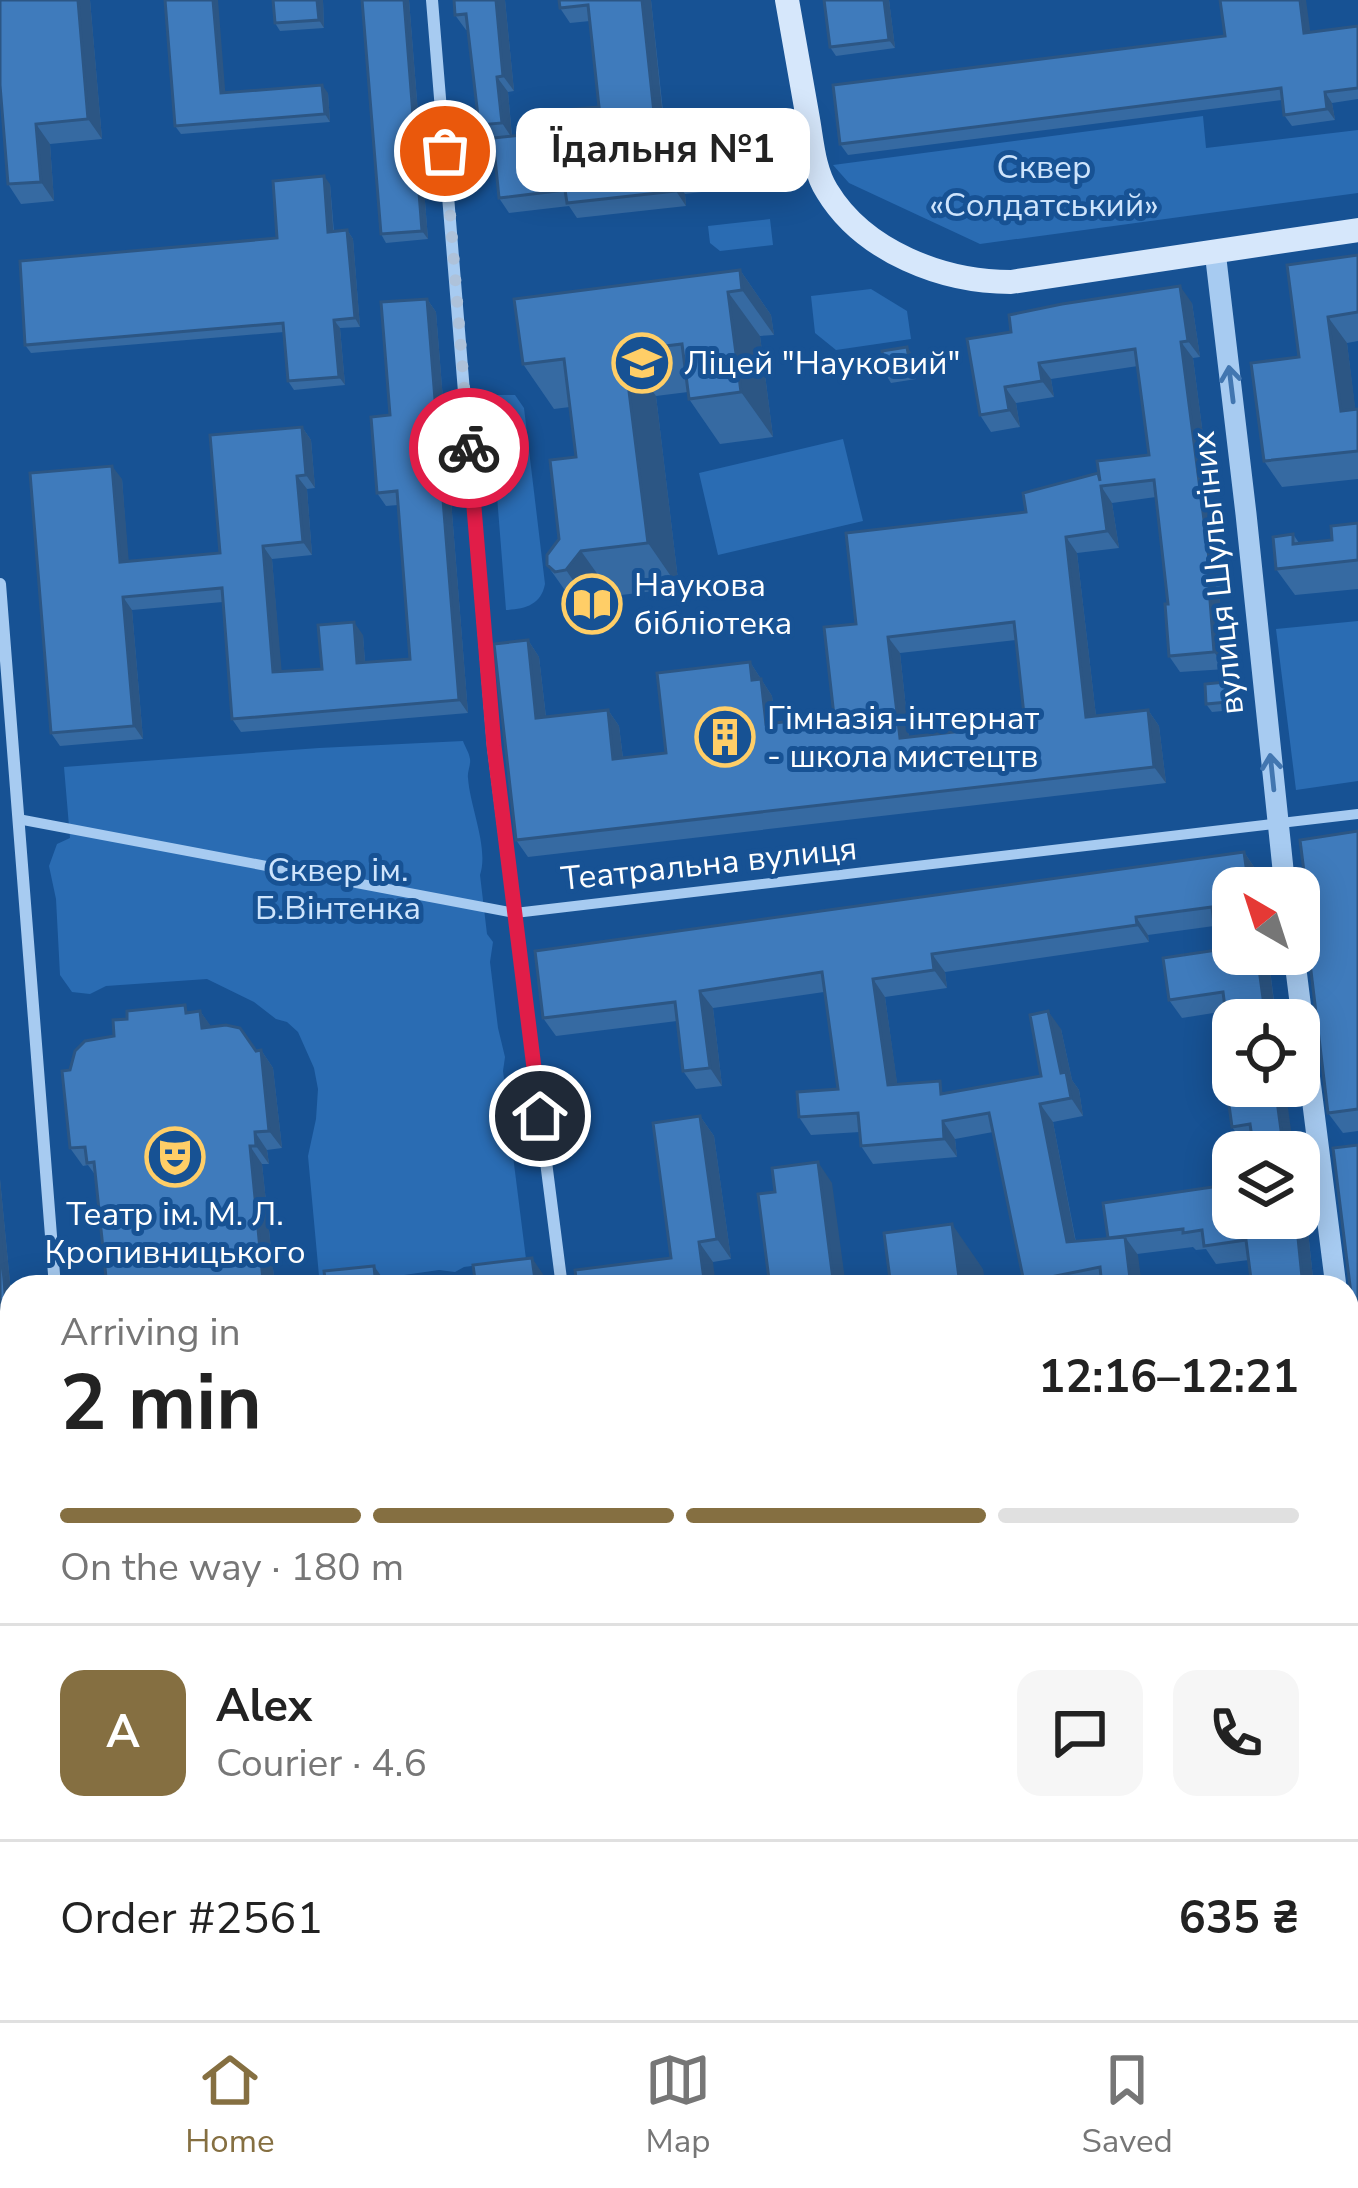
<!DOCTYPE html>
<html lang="en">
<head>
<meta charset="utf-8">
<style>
	body { margin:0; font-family:"Nunito Sans",sans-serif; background:#f6f6f6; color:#222; height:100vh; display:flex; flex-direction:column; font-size:45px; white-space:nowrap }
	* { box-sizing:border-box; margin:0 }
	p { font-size:39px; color:#767676 }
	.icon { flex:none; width:66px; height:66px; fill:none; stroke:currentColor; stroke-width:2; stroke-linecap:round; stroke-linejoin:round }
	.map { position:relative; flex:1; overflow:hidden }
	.drawer { position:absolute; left:0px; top:1275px; width:1359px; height:747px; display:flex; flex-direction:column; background:#fff; border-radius:36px 36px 0 0; box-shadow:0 6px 30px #0003 }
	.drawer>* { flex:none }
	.needle { width:78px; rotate:321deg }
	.controls { position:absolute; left:1212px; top:867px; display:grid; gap:24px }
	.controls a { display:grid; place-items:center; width:108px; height:108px; border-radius:24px; background:#fff; box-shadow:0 6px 30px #0003; font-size:60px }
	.pin { position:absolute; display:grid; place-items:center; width:102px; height:102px; color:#fff; margin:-51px; border:6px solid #fff; border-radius:50%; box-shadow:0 3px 12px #0007 }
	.courier { position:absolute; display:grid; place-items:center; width:120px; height:120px; margin:-60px; border:9px solid #e11d48; border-radius:50%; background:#fff; color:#222; box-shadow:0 3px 15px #0007 }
	.bubble { position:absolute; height:84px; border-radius:24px; background:#fff; box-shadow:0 6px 30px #0003; font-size:39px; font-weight:700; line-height:84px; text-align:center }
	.head em { font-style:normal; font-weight:700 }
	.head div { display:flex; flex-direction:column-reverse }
	.head { display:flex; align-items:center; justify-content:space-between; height:204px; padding:0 60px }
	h1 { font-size:78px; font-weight:700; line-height:90px }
	.bar { display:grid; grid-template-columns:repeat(4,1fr); gap:18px 12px; align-content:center; height:144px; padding:0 60px }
	.bar i { height:15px; border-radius:9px; background:#e0e0e0 }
	.bar .on { background:#856f41 }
	.bar p { grid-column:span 4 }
	.line { display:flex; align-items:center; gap:30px; padding:0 60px; border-top:3px solid #e0e0e0 }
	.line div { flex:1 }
	.round { display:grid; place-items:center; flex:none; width:126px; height:126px; border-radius:24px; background:#f6f6f6 }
	.menu { display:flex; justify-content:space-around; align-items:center; height:168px; border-top:3px solid #e0e0e0; background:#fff; font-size:33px; color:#767676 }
	.menu a { display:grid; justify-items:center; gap:6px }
	.menu .on { color:#856f41 }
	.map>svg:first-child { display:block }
	.green { fill:#2a6cb3 }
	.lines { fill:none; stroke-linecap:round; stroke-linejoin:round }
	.pedestrian { stroke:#a7cbf1; stroke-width:10 }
	.minor { stroke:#a7cbf1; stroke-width:12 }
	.tertiary { stroke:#a7cbf1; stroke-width:21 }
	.secondary { stroke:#d6e7fb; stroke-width:24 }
	.wall { fill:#366aa2; fill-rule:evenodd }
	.shaded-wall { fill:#2c5684 }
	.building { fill:#3f7bbc; stroke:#2c5684; stroke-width:3; fill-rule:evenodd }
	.oneway { stroke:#4276b0 }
	.done { stroke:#aec2da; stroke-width:12; stroke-dasharray:0 21.6 }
	.route { stroke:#e11d48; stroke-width:15 }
	.labels { text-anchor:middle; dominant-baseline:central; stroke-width:10; stroke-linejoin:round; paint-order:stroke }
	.park-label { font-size:33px; fill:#cee4fc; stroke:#175294 }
	.poi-label { font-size:33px; fill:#fff; stroke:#175294; text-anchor:start }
	.street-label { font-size:33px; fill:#fff; stroke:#175294 }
</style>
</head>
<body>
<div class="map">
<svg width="1358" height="2020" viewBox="0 0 1358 2020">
	<rect width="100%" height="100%" fill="#175294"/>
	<path class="green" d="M1203,116l3,32 152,-18v63l-378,51 -131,-61 -16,-18z
		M770,219l3,26 -53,6 -10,-8 -2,-17z
		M871,289l36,22 4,28 -75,11 -21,-17 -4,-37z
		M489,395h26l9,13 21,176c-4,21 -20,25 -39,26z
		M843,439l20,82 -145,34 -19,-82z
		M1358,621v160l-62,9 -20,-161z
		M463,741c2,6 6,11 7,18 1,6 -3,13 -2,19 2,29 21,70 12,97l7,59 6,8 -3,20 8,66 7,29 -2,14 5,39 6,18 -3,12 15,119 -62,8 -9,5 -16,-2 -119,17 -12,-131 8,-37 2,-30 -4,-21 -16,-36 -11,-10 -11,-3 -22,-17 -47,-23 -101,7 -16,8 -18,-2 -12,-17 -4,-76 -7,-33 8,-22 13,-6 -6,-71 255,-19z"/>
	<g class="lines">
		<path class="pedestrian" d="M18,819l497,94 843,-99"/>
		<path class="minor" d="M432,0l61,747 69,540
			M0,584l55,703
			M0,1529l12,-2
			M1347,1661l11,-2
			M0,1848l12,-1
			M657,2010l1,10
			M1195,2010l80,10
			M696,2020l98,-10"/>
		<path class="tertiary" d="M1215,251l31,263 39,374
			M1294,954l42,333
			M1347,1372l11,117"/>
		<path class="secondary" d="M787,0c7,40 14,79 21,119 4,23 6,52 19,72 37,61 116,91 184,91l347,-52"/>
	</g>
	<path class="wall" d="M0,0h90l12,139 -52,5 4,57 -33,3 -13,-20z
		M273,0h50l1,28 -44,3 -5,-8z
		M362,0h47l19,239 -42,4 -5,-9z
		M505,0l9,91 -6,1 4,44 65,-7 22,-22 -9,-86 -20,2 -10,-15 91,-8 13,121 72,-8 11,15 6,58 -68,8 1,12 -109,12 -8,-12 -60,7 -10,-15 -6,-58h-4l-10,-15 -11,-95h-2l-11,-15z
		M824,0h65l6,48 -59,8 -6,-9z
		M1358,26v73l-26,4 3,17 -43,6 -8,-11 -2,-15 -434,55 -8,-11 471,-111z
		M226,93h102l2,29 -149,12 -6,-8z
		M330,184l4,48 13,-2 6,9 7,88 -20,1 5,57 -51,5 -6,-9 -4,-49 -253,21 -6,-8 252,-107z
		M1358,255v86l-11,2 8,66h3v70l-76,8 -18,-26 35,-104z
		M740,270l31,45 3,20 -14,1 13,101 -53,7 -31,-45 -1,-7 -32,4 23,192 -66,8 -16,19 -10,1 -8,-6 -32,-45 12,-26 17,-82 -6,-50 -16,2 -31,-45z
		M427,299l9,13 32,401 -227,19 -9,-13 -9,-117 -91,8 11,129 -83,7 -9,-13 71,-254 6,82 92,-8 82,-126 9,13 4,48 -8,1 5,66 -40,4 9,113 41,-3 41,-34 2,27 45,-3 -12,-154 -12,1 -9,-13 13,-78z
		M1192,303l8,54 -7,1 30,232 -4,1 7,78 -46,3 -11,-16 -1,-52 -12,-107 -44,6 7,45 -42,5 19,163 52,-6 11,16 7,57 -638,74 -12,-17 12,-200 11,17 7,60 62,-7 11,16 4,32 43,-5 84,-91 22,34 3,27 59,-7 22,-92 170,-112 72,-39 51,-18 -11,-89 -87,13 3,18 -38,6 4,24 -29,5 -11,-17 -13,-76zM1016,640l9,84 -116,13 -9,-84z
		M913,355l3,24 -25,4 -5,-8z
		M1358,523v66l-63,6 -19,-26 17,-35 6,9 33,-3z
		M1232,690l1,20 -21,2 -6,-8z
		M1358,831v300l-15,2 -15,-20 -18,-193z
		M1244,852l12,18 3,18h-26v66h35l17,132 -32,58 -8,1 -13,-18 -6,-116 -44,7 -13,-18 48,-50 -3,-24 -66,9 1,7 -204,30 2,16 -62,9 12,87 51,9 93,-17 20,-47 11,51 7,10 4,26 -30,6 23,120 32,-3 -5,-36 196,15v-31l5,7 10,93h-62l-3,-27 -33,4 -10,-15 -10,1 -3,-3 -56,7 5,33h-117l-32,-155 -38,7 2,18 -84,7 -12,-18 -1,-14 -49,3 -12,-18 39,-28 -14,-97 -111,16 9,78 -26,3 -13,-18 -6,-50 -121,15 -13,-18z
		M200,1011l11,16 45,24 5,-1 12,18 9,80 -15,2 2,14h-7l13,123h-168l-11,-111 -8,-11 -5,1 -13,-18v-78l44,-34 77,-24z
		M700,1116l14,20 17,123 -18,3 -42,-4z
		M0,1179l12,124v208l-12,1z
		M12,1603v211l-12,1v-211z
		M1358,1788v225l-39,-3h28v-221z
		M50,2010h449l-87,10h-360z"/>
	<path class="shaded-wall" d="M78,0h12l12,139 -14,-20z
		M213,0h5l8,101 -5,-8z
		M317,0h6l1,28 -5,-8z
		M404,0h5l19,239 -6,-8z
		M496,0h9l9,91 -11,-15z
		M642,0h9l14,137 -10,-15z
		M884,0h5l6,48 -6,-8z
		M1300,0h6l6,44 -8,-11z
		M497,77l11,15 4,46 -10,-15z
		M322,85l6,8 2,29 -5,-8z
		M1325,92l7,11 3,17 -8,-11z
		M736,113l11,15 6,58 -10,-15z
		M36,124l14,20 4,57 -13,-19z
		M324,176l6,8 4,56 -6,-8z
		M674,178l11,16 1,12 -10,-15z
		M347,230l6,9 7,88 -5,-9z
		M740,270l31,45 3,20 -32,-45z
		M1180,286l12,17 8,54 -12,-16z
		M728,292l32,44 13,101 -32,-45z
		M427,299l9,13 32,401 -9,-13z
		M1328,317l19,26 11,86 -17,-18z
		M334,320l6,8 5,57 -6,-8z
		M1181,342l12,16 30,232 -12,-16z
		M907,347l6,8 3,24 -5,-8z
		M624,351l32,45 23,192 -31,-45z
		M1039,363l12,16 3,18 -12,-16z
		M1005,387l11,16 4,24 -11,-17z
		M302,427l9,13 4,48 -9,-13z
		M112,466l10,13 8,96 -10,-13z
		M297,476l10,13 5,66 -9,-13z
		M1101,486l11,17 7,45 -12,-17z
		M1066,537l11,16 21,180 -12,-16z
		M263,546l9,13 11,127 -10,-14z
		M581,551l32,45 -16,19 -31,-45z
		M1208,574l11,17 7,78 -12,-17z
		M123,597l9,13 11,129 -9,-13z
		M354,622l9,13 3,41 -9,-13z
		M888,637l12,16 11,102 -11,-17z
		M528,640l11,17 9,78 -12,-17z
		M750,662l22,34 5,45 -11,-17 -14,-44z
		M1226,682l6,8 1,20 -5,-8z
		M608,710l11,16 6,49 -12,-16z
		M1148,710l11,16 7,57 -12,-16z
		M1244,852l12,18 3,18h-10z
		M1136,917l12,18 1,7 -12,-17z
		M932,954l13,18 2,16 -13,-18z
		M1257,954h11l8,66h-10z
		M873,979l12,18 15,106 -12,-18z
		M700,991l13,17 9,78 -12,-18z
		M200,1011l13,18 -11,-1z
		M1048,1011l13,18 11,51 7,10 4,26 -12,-18 -10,-25z
		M261,1050l12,18 9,80 -13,-17z
		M1275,1086h10l9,66h-10z
		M1040,1104l13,18 26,138 -12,-18z
		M700,1116l14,20 17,123 -14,-20z
		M943,1121l12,18 2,18 -13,-18z
		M255,1132l12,18 2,14 -13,-18z
		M250,1146l12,18 13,123h-7l-5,-7z
		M818,1162l14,21 14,104h-12z
		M0,1179l12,124v72l-12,-142z
		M1299,1187l5,7 10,93h-11l-7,-69h3z
		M952,1224l31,45 3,18 -26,-2z
		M1125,1237l13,18 4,32h-11z
		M699,1242l14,20 3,25h-11z
		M532,1258l15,22 1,7h-12z
		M374,1266l15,21h-13z
		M0,1990l6,8 1,22h-7z
		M854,2010h5l7,10h-11z"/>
	<path class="building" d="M0,0h78l10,119 -52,5 5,58 -33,2 -8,-99z
		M165,0h48l8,93 101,-8 3,29 -150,12z
		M273,0h44l2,20 -44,3z
		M362,0h42l18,231 -41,3z
		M454,0h42l7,76 -6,1 5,46 -23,2 -13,-111 -11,1z
		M559,0h83l13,122 81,-9 7,58 -69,7 2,13 -109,12 -2,-13 -66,8 -6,-60 84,-9 -3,-20 25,-2 -11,-102 -28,3z
		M824,0h60l5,40 -59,7z
		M1220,0h80l4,33 54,-7v62l-33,4 2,17 -43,6 -3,-27 -441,56 -7,-59 392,-49z
		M324,176l4,56 19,-2 8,88 -21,2 5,57 -51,4 -5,-58 -258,22 -5,-84 257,-23 -4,-57z
		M1358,255v57l-30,5 13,94 17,-2v42l-94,10 -13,-98 48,-6 -12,-92z
		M740,270l2,20 -14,2 13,100 -52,7 -7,-55 -58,7 24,192 -67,8 -15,19 -11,2 -8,-7v-10l12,-16 -9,-79 26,-3 -12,-98 -41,5 -9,-65z
		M1180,286l8,55 -7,1 30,232h-3l6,78 -45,4 -4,-52h3l-14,-124 -53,6 6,45 -41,6 20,180 62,-7 6,57 -638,73 -22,-196 34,-4 8,78 72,-8 5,49 53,-6 -9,-80 93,-11 2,18 9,-1 5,45 68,-8 -10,-89 32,-3 -10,-91 180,-21 -3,-19 75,-20 2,8 -3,-20 52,-6 -14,-106 -96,14 3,18 -37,6 4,23 -29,5 -13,-76 44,-7 -2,-17 53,-11zM1014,622l11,102 -125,14 -12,-101z
		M427,299l32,401 -227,19 -10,-131 -99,9 11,129 -83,7 -21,-260 82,-7 8,96 100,-9 -10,-118 92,-8 4,48 -9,1 6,66 -40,4 10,126 49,-3 -4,-44 36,-3 3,41 53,-4 -13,-168 -20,2 -6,-76 19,-2 -9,-113z
		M907,347l4,24 -25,4 -4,-24z
		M1358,523v37l-82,9 -3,-32 20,-3v10l39,-4 -1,-14z
		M1226,682l2,20 -22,2 -1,-20z
		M1358,831v278l-30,4 -23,-192 5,-1 -10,-80z
		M1244,852l5,36h-16v66h24l9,66h-33v66h42l9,66h-30l-4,-28 -18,3 -13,-95 9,-1 -5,-39 -54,8 -6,-42 54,-8 -5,-43 -76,10 1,8 -205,29 2,16 -61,9 15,106 52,-4 1,13 100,-18 -11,-61 18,-4 13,62 5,-1 5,26 -31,6 27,138 58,-5 6,50h-29l-2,-20 -54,11 2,9h-23l-36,-174 -46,8 1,18 -83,7 -3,-33 -59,4 -2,-25 41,-3 -16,-117 -122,19 10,77 -27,3 -8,-69 -132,16 -8,-67z
		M185,1005l1,8 14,-2 2,17 24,-3 14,3 16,23 5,-1 8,81 -14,1 1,14h-6l13,134 -31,3v4h-125l-13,-125 -7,1 -2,-16 -15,1 -8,-77 8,-1 5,-19 10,-10 29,-5 -1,-16 14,-1v-8z
		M700,1116l17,123 -18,3 6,45h-128l-2,-17 96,-12 -18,-135z
		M1358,1145v173h-4l-21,-170z
		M818,1162l16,125h-64l-12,-93 17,-2 -3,-24z
		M1233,1184v34h63l7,69h-51l-6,-47 -42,6 -2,-16 -19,3v-4l-75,9 -5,-35z
		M952,1224l8,61 30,-4 1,6h-100l-7,-54z
		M0,1233l12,142v126l-12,1z
		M532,1258l4,29h-60l-3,-22z
		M374,1266l2,21h-50l-2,-16z
		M12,1603v186h-12v-185z
		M1358,1788v203h-11v-202z
		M50,2010h310v3l-68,7v-6l-51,6h-189z
		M776,2010h78l1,10h-79z"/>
	<defs><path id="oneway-shaft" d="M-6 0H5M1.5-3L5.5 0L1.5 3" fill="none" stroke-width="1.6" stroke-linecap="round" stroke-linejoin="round" transform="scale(3)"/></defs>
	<g class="oneway">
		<use href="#oneway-shaft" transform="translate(1231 384) rotate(-97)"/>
		<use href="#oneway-shaft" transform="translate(1272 772) rotate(-96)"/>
	</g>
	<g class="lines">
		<path class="done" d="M445,151l24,297"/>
		<path class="route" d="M469,448l25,298 46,370"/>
	</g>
	<defs>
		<symbol id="school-ring" viewBox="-11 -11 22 22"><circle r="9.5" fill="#175294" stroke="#ffce67" stroke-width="1.5"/><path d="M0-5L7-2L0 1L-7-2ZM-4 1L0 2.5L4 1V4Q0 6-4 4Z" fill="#ffce67"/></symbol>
		<symbol id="library-ring" viewBox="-11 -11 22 22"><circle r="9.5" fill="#175294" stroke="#ffce67" stroke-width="1.5"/><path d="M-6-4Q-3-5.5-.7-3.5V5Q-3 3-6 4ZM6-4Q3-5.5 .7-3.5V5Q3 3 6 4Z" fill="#ffce67"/></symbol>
		<symbol id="building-ring" viewBox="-11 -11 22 22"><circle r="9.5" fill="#175294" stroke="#ffce67" stroke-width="1.5"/><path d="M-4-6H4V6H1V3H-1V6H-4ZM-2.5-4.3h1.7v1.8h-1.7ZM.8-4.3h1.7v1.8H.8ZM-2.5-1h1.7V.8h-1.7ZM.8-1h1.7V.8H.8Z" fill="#ffce67"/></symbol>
		<symbol id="theatre-ring" viewBox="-11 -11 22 22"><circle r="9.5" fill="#175294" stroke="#ffce67" stroke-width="1.5"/><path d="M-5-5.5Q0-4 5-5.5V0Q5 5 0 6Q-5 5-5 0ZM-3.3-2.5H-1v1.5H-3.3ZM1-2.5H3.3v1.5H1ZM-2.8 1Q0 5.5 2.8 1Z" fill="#ffce67"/></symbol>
	</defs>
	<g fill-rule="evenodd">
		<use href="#school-ring" x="609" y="330" width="66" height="66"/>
		<use href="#library-ring" x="559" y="571" width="66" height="66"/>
		<use href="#building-ring" x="692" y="704" width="66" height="66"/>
		<use href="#theatre-ring" x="142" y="1124" width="66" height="66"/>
	</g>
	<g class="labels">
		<g class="park-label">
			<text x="1044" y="167">Сквер<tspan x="1044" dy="38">«Солдатський»</tspan></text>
			<text x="338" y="870">Сквер ім.<tspan x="338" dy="38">Б.Вінтенка</tspan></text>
		</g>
		<g class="poi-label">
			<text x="684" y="363">Ліцей "Науковий"</text>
			<text x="634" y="585">Наукова<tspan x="634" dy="38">бібліотека</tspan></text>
			<text x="767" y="718">Гімназія-інтернат<tspan x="767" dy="38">- школа мистецтв</tspan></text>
			<text x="175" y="1214" text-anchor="middle">Театр ім. М. Л.<tspan x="175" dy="38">Кропивницького</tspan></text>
		</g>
		<g class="street-label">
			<text transform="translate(1218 573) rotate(-96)">вулиця Шульгіних</text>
			<text transform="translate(709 864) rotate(-6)">Театральна вулиця</text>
		</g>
	</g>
</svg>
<div class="controls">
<a><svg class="needle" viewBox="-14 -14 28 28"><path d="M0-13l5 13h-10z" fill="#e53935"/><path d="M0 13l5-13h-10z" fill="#767676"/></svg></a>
<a><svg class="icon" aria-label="locate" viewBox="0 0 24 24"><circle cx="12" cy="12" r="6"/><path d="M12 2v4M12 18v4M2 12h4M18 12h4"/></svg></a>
<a><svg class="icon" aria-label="layers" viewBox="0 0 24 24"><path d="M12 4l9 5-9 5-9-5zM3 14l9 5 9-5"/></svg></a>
</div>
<div class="pin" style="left:445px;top:151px;background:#ea580c"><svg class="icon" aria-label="bag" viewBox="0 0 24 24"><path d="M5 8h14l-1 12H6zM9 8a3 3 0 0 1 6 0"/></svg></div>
<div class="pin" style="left:540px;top:1116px;background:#1f2937"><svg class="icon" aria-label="home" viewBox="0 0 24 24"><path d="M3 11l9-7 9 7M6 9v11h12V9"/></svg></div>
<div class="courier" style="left:469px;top:448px"><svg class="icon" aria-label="bike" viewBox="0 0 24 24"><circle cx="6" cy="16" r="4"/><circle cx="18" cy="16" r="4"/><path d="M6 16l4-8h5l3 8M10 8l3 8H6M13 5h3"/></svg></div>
<div class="bubble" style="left:516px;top:108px;width:294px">Їдальня №1</div>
<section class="drawer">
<div class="head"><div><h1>2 min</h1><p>Arriving in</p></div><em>12:16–12:21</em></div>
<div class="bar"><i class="on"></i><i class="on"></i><i class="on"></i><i></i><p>On the way · 180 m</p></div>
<div class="line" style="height:216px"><b class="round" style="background:#856f41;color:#fff">A</b><div><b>Alex</b><p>Courier · 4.6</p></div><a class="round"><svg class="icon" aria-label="chat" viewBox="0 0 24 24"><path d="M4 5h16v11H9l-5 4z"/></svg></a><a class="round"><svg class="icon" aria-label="phone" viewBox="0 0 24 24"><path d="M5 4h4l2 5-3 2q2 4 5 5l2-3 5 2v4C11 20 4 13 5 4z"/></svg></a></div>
<div class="line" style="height:156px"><div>Order #2561</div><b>635 ₴</b></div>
</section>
</div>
<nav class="menu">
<a class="on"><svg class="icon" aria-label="home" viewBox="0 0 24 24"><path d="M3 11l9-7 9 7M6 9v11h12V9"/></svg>Home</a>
<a><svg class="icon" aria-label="map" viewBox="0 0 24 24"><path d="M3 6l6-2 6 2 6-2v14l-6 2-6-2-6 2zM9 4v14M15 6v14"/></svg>Map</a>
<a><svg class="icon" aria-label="saved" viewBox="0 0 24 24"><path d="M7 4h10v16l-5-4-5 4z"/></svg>Saved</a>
</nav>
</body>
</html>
